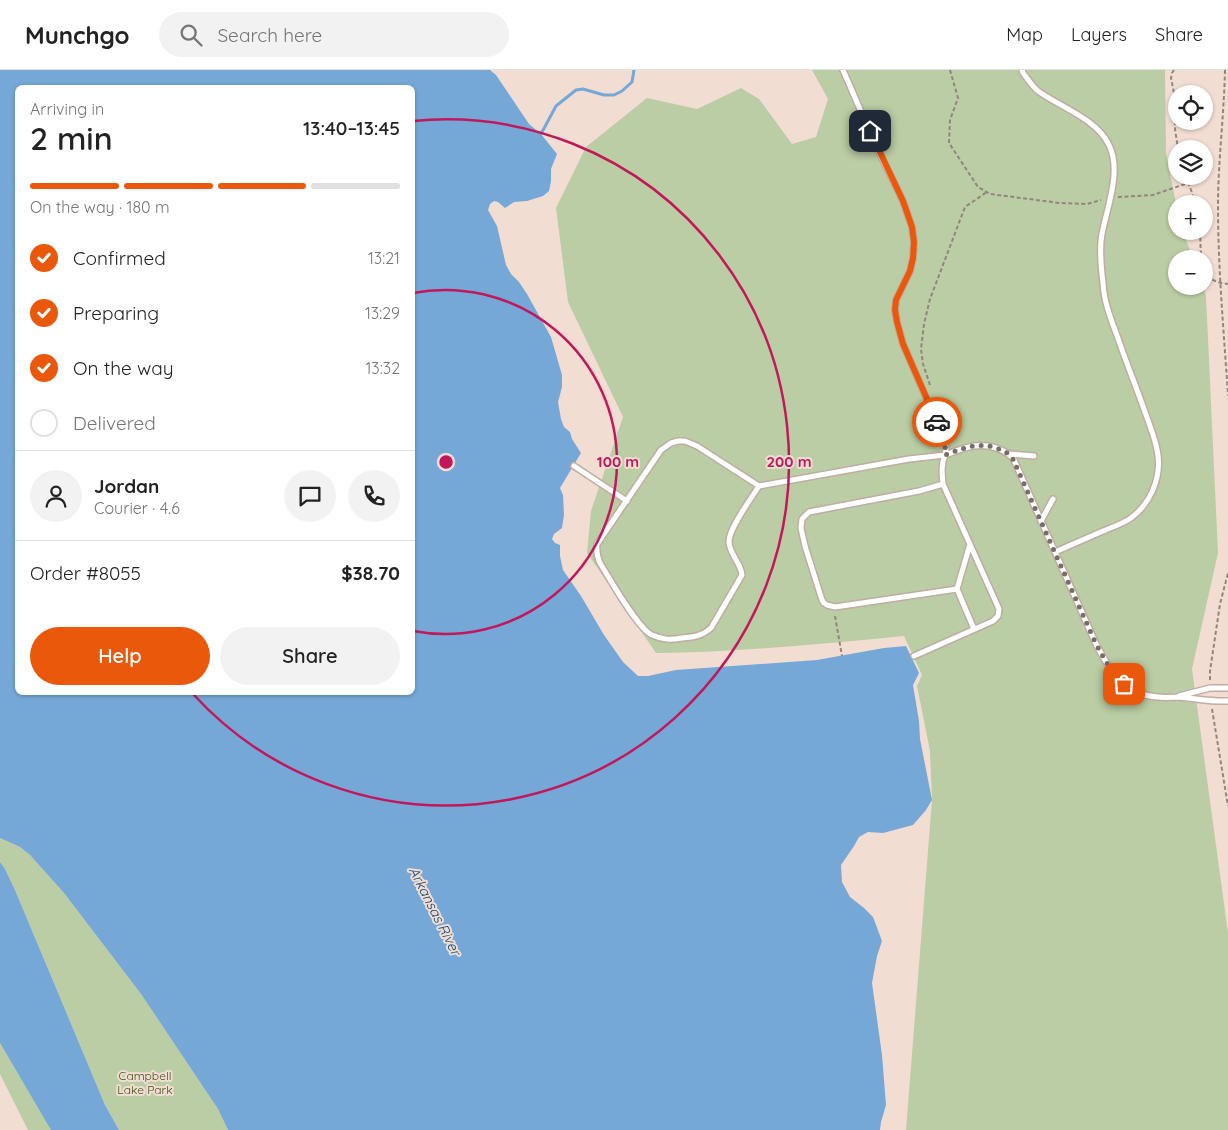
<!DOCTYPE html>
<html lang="en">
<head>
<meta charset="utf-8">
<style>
	body { margin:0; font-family:Quicksand,sans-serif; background:#f2f2f2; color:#222; height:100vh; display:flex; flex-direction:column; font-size:19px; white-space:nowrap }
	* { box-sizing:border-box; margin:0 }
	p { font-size:16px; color:#767676 }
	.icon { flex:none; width:28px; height:28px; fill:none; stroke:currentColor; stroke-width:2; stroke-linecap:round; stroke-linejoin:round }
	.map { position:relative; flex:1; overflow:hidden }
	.side { position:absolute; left:15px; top:15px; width:400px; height:610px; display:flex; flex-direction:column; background:#fff; border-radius:8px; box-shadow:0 1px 4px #0004 }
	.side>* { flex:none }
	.fabs { position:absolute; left:1168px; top:15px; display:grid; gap:10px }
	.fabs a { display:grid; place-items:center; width:45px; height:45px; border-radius:50%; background:#fff; box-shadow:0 1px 4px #0004; font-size:25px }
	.pin { position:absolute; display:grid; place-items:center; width:42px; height:42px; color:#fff; margin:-21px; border-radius:10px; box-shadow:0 2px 8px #0006 }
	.courier { position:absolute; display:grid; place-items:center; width:50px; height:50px; margin:-25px; border:4px solid #ea580c; border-radius:50%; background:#fff; color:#222; box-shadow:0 1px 6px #0007 }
	.headline em { font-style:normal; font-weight:600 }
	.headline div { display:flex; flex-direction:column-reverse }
	.headline { display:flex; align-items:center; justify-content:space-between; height:85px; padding:0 15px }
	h1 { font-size:32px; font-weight:600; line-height:38px }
	.bar { display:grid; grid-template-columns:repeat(4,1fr); gap:8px 5px; align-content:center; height:60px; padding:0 15px }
	.bar i { height:6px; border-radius:4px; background:#e0e0e0 }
	.bar .selected { background:#ea580c }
	.bar p { grid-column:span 4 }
	.line { display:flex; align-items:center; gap:12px; padding:0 15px; border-top:1px solid #e0e0e0 }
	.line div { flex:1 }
	.round { display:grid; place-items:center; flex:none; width:52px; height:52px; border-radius:26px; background:#f2f2f2 }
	ol { padding:0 15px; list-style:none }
	li { display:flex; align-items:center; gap:15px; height:55px }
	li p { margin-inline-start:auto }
	li .icon { padding:5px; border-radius:50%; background:#ea580c; color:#fff; stroke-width:4 }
	li:last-child { color:#767676 }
	li i { width:28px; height:28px; border:2px solid #e0e0e0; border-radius:50% }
	.button { display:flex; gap:10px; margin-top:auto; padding:10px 15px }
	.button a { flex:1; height:58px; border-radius:30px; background:#ea580c; color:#fff; font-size:20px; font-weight:600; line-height:58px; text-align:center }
	.button a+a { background:#f2f2f2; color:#222 }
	header { display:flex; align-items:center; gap:30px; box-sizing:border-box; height:70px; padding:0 25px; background:#fff; border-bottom:1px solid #e0e0e0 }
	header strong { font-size:24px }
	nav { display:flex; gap:28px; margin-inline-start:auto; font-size:18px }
	.search { width:350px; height:45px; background:#f2f2f2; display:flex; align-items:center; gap:12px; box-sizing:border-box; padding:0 18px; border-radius:28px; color:#767676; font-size:19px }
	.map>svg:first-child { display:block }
	.green { fill:#bbcda4 }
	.water { fill:#75a8d7; fill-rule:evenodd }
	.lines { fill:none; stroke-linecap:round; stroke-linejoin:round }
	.stream { stroke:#75a8d7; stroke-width:3 }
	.service-casing { stroke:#c0aca3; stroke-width:8 }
	.path { stroke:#93857e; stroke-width:2; stroke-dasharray:4 2.5; stroke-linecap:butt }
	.service { stroke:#fff; stroke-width:5 }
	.done { stroke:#796d66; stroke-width:5; stroke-dasharray:0 9 }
	.route { stroke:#ea580c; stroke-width:6 }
	.ring { fill:none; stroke:#c2185b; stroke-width:2.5 }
	.labels { text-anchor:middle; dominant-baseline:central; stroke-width:4; stroke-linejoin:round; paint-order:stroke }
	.park-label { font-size:12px; fill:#3a510f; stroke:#f2ddd3 }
	.water-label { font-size:14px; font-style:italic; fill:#094571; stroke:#f2ddd3 }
	.centre { fill:#c2185b; stroke:#f2ddd3; stroke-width:2.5 }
	.ring-label { font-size:15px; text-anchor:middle; font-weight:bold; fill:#c2185b; stroke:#f2ddd3; stroke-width:4; stroke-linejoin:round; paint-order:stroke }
</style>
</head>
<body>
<header>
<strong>Munchgo</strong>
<div class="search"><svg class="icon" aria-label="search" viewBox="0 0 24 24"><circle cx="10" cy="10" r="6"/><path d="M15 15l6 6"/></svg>Search here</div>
<nav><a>Map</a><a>Layers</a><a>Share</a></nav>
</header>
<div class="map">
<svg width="1228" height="1060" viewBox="0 0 1228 1060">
	<rect width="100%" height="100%" fill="#f2ddd3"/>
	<path class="green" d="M812,0h353l1,83 10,51v27h7l10,28h-17v27h27l3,10 12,257 -26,116 36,264v197h-322l26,-330 -2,-49 -13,-65 5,-11 -18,-39c-83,8 -165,16 -248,17l-69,-100 4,-42 32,-94 -55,-115 -12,-94 30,-61 61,-49 50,11 44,-21 18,11 33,45 24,-7 12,-38z
		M0,768l20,9 10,8 34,38 77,101 77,115 10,21h-109l-14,-25 -90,-215 -10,-21 -5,-7z
		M0,973l49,83 2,4h-23l-28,-56z"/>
	<path class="water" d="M0,0h490l6,5 33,49 12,10 16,20 -6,15v12l-2,10 -6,5 -16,5 -13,1 -9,6 -7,-6 -4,-1 -4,3 -2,6 9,16 9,39 5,9 8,8 8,12 24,43 11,38v12l-4,15 3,17 3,8 6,5 2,7 9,14 -21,35 3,7 1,20 -2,13 -8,6 -2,5 3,4 5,2v11l3,14 18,26 23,39 19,27 15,14h10l28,-6 141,-10 67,-12 22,-2 13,27 -6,12 6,36 1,18 12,61 -6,10 -13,15 -30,8 -15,-1 -9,5 -5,9 -13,19 1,17 8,15 14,11 9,9 9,24 -5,15 -5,27 10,72 4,50 -5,17 -1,8h-652l-10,-21 -77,-115 -77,-101 -34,-38 -10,-8 -20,-9zM18,18h394v604h-394z
		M0,792l5,7 10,21 90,215 14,25h-68l-51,-87z"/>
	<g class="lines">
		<path class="stream" d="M541,64l15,-28 20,-16 7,-1 21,6h10l8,-4 10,-9 2,-12"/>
		<defs>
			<path id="service" d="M1022,0l1,3c5,6 9,13 15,18 22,16 59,28 71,54 13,26 -2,62 -7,89 -3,15 -1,33 1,49 1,21 10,41 17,61 8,23 17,45 25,68 5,14 11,28 13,43 3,24 -8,49 -27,63 -9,6 -18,9 -28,13 -16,7 -32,14 -48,21
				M1009,384l25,2
				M574,396l53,35
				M943,414l-24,7 -110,21 -7,7 -1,9 4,18 17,54 2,3 3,2 8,2 122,-18 17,40
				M759,416c-7,11 -31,44 -30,56 0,11 12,21 13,33l-31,53c-9,8 -17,9 -29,10 -11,2 -19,2 -30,-3 -14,-6 -42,-56 -52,-72 -3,-7 -4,-12 -3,-19l64,-94 10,-7 7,-2h7l12,5 62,40 150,-27 36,-4 1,-6 -2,-10 -41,-95 -6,-22 -2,-12 1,-10 14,-29 3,-13 1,-16 -2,-15 -9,-26 -27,-55 -33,-76
				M1041,451l12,-22
				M957,519l13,-45
				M914,586l79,-35 5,-5 1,-7 -56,-125c-1,-11 -2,-19 2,-29 19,-7 34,-14 54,-6 7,3 11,5 15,11l82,184c14,27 28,51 62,53 6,1 13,0 19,0 17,1 34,5 51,4
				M1179,626l31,-8h18"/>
		</defs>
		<use href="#service" class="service-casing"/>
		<path class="path" d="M950,0l8,28 -8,22 -1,23 29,44 12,7 70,9 27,1 14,-4
			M1174,0l-2,3 -1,5 4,20v31l3,20
			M1225,0c-1,46 -7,91 -7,137 0,63 6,126 10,189
			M1186,106l10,28
			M1118,127l35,-2 35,-12
			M1200,161l1,28
			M1204,200c4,10 14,13 24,14
			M930,315l-7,-21 -2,-15 3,-25 6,-25 35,-92 22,-15
			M835,546l7,40
			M1210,610v-9l10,-67 8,-31
			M1212,639l16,97"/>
		<use href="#service" class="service"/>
	</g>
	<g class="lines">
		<path class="done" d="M937,352c4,11 10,21 8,33 19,-7 34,-14 54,-6 5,2 9,4 13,8l84,187c9,16 15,28 28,40"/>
		<path class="route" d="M870,61l33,70 9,26 2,15 -1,16 -3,13 -14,29 -1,10 2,12 6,22 34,78"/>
	</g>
	<g class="ring">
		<path d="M413 223A172 172 0 1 1 413 561"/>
		<path d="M413 51A343 343 0 1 1 193 624"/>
	</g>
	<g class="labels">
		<g class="park-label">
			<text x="145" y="1005">Campbell<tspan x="145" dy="14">Lake Park</tspan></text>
		</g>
		<g class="water-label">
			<text transform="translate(435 841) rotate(63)">Arkansas River</text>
		</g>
	</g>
	<circle cx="446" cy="392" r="8" class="centre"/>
	<g class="ring-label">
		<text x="618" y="397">100 m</text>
		<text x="789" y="397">200 m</text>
	</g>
</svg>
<div class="fabs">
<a><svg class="icon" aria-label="locate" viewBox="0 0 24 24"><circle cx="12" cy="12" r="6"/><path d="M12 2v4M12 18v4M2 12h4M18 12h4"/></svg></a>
<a><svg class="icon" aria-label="layers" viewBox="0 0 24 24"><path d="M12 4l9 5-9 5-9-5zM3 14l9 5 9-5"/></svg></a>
<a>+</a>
<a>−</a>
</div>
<div class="pin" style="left:1124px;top:614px;background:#ea580c"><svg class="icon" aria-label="bag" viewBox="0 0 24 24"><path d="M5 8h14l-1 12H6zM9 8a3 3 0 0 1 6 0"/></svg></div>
<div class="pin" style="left:870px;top:61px;background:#1f2937"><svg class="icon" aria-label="home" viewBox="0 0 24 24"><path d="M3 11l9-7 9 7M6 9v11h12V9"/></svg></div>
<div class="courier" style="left:937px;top:352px"><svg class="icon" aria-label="car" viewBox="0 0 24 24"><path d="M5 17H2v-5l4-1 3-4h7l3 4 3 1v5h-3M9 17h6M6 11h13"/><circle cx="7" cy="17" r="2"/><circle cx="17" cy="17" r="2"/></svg></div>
<section class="side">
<div class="headline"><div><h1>2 min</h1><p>Arriving in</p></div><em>13:40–13:45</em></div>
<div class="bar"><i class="selected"></i><i class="selected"></i><i class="selected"></i><i></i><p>On the way · 180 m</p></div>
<ol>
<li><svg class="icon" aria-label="check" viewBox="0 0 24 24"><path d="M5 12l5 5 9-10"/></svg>Confirmed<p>13:21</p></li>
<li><svg class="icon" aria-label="check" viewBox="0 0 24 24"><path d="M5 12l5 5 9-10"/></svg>Preparing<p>13:29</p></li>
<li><svg class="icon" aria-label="check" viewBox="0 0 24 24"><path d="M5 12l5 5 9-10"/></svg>On the way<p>13:32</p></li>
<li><i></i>Delivered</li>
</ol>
<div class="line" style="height:90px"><a class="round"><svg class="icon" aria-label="person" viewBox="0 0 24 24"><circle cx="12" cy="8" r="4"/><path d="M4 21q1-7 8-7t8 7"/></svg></a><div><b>Jordan</b><p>Courier · 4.6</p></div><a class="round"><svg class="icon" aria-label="chat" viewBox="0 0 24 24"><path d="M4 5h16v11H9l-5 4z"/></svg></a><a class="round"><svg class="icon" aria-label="phone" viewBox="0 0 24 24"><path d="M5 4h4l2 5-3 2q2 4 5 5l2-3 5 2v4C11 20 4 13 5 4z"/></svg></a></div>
<div class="line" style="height:65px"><div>Order #8055</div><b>$38.70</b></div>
<div class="button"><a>Help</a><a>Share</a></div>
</section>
</div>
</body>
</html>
